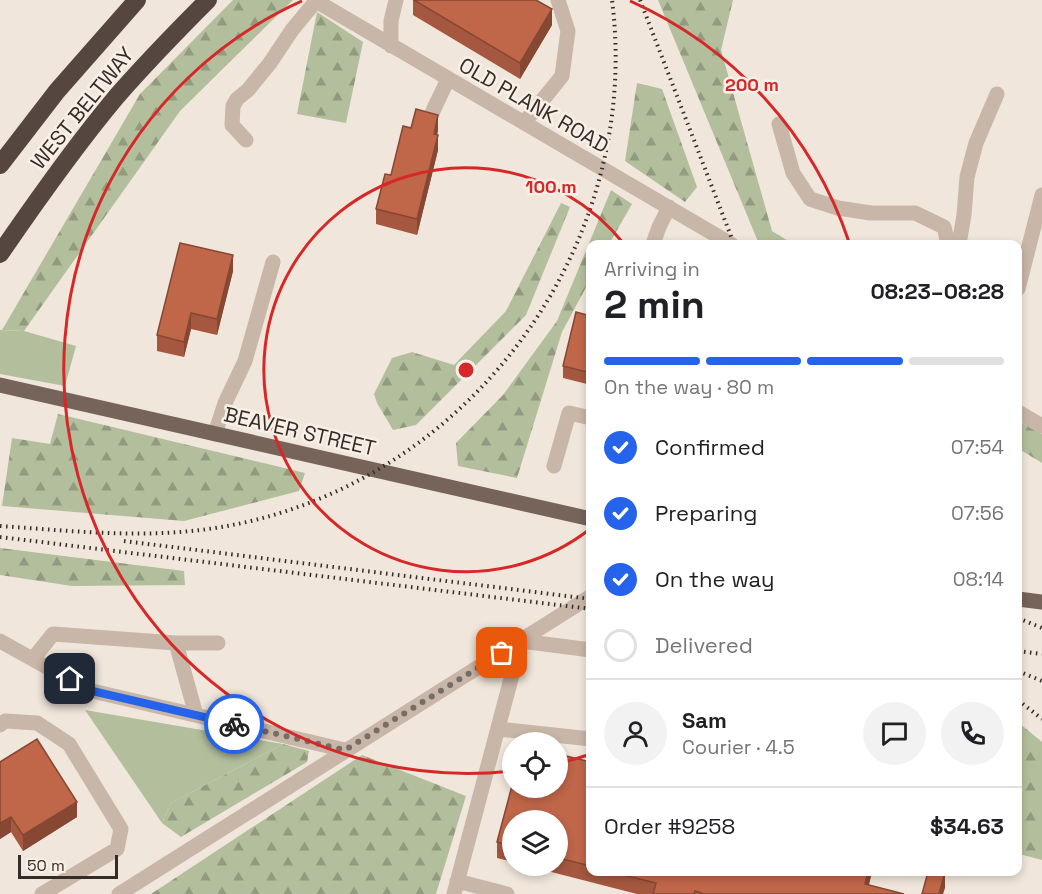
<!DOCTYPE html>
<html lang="en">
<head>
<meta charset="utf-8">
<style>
	body { margin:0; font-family:"Space Grotesk",sans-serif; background:#f2f2f2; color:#202124; height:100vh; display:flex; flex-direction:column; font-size:22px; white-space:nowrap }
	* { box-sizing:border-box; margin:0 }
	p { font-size:20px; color:#757577 }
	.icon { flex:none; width:33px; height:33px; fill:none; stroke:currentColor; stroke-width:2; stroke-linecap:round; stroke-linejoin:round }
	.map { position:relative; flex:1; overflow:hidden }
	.panel { position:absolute; left:586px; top:240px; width:436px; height:636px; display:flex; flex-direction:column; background:#fff; border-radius:12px; box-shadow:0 3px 9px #0003 }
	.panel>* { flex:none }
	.tools { position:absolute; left:502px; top:732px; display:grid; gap:12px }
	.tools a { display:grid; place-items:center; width:66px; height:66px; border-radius:50%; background:#fff; box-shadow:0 3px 9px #0003; font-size:30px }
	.scale { position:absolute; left:18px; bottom:15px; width:100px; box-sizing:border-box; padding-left:6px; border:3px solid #352c28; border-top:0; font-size:16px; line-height:21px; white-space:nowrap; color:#352c28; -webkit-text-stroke:4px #f8f0e7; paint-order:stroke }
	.pin { position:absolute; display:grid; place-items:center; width:51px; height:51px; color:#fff; margin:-26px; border-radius:12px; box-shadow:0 3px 9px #0006 }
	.courier { position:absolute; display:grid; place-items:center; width:60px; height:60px; margin:-30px; border:4px solid #2563eb; border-radius:50%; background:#fff; color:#222; box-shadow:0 2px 8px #0007 }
	.head em { font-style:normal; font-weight:700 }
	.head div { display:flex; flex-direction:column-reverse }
	.head { display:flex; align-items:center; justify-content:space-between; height:102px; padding:0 18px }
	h1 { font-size:39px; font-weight:700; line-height:45px }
	.bar { display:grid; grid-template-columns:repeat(4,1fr); gap:9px 6px; align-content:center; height:72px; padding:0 18px }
	.bar i { height:8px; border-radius:4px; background:#e0e0e0 }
	.bar .active { background:#2563eb }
	.bar p { grid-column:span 4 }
	.line { display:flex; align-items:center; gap:15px; padding:0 18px; border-top:2px solid #e0e0e0 }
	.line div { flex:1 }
	.round { display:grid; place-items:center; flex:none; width:63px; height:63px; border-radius:32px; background:#f2f2f2 }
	ol { padding:0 18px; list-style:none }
	li { display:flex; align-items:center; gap:18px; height:66px }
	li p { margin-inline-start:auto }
	li .icon { padding:6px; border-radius:50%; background:#2563eb; color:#fff; stroke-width:4 }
	li:last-child { color:#757577 }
	li i { width:33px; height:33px; border:3px solid #e0e0e0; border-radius:50% }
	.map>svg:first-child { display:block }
	.green { fill:#b3bf9c }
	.forest { fill:url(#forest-firs) }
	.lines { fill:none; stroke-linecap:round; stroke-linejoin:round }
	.minor { stroke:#c8b6a8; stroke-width:15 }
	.major { stroke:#766359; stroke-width:15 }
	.highway { stroke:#55463f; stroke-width:18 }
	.rail { stroke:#352c28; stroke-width:4; stroke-dasharray:1.5 4.5; stroke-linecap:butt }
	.wall { fill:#a5583f }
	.shaded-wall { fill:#864733 }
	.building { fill:#c06649; stroke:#864733; stroke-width:1.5 }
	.done { stroke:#766d67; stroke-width:6; stroke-dasharray:0 10.8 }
	.route { stroke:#2563eb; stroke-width:8 }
	.ring { fill:none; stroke:#d62828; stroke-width:3 }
	.labels { text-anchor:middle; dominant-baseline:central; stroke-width:5; stroke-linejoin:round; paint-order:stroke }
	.street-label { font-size:21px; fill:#352c28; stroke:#f8f0e7 }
	.centre { fill:#d62828; stroke:#f8f0e7; stroke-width:3 }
	.ring-label { font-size:18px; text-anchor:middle; font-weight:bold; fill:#d62828; stroke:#f8f0e7; stroke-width:5; stroke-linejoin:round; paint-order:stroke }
</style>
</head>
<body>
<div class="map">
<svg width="1042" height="894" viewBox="0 0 1042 894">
	<defs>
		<pattern id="forest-firs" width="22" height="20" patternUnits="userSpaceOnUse" patternTransform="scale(1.5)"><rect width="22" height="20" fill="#b3bf9c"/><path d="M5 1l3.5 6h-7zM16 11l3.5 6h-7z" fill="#929b7f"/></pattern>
	</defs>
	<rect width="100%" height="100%" fill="#f0e6db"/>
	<path class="green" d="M0,330l24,1 52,15 -11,40 -65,-12z
		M85,710l198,34 -112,59 -9,20z"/>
	<path class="forest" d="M233,0h60l-113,111 -156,220 -22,-1 138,-236z
		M658,0h75l-12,50 51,181 21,13h-34z
		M317,12l46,30 -17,81 -49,-9z
		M637,83l25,6 35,98 -12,15 -60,-41z
		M611,190l21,14 -23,40h-18v34l-29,54 -45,146 -59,-12 -2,-23 47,-48 54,-74z
		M561,203l9,4 -44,108 -110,110 -23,5 -16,-27 -3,-9 18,-36 20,-6 42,13 52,-54z
		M58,414l247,59 -6,18 -115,30 -182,-15 10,-68 38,6z
		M1018,421l24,13v29l-23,-14z
		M0,548l184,23 1,14 -113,1 -72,-11z
		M1019,723l23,19v118l-23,-6z
		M283,744l26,7 -2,11 -126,75 -19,-14 9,-20z
		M362,755l104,41 -30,98h-285z"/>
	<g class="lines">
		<path class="minor" d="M391,46v-25l5,-21
			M432,113l16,-34
			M524,123l38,-47 6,-45 -10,-31
			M779,124l14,49 17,26 28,9 33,5h44l29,14 4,17
			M246,140l-14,-15 1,-19 4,-7 11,-9 22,-27 22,-33 24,-29 415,243
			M653,244l6,-17 10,-20
			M959,244l5,-29 3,-38 9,-34 21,-49
			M1018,289l24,-94
			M1018,412l24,14
			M215,434l10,-31 20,-42 28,-99
			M554,466l15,-53 22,5
			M0,641l88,49 257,60
			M176,643h42
			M33,659l20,-25 123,9 20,72
			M0,725l5,-4 32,2 32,21 52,85 -4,20 -75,45
			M498,729l93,10
			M457,881l50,13
			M119,894l472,-298
			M454,894l67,-253 70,9"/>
		<path class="major" d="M0,385l591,134
			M1018,599l24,3"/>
		<path class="highway" d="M0,165l57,-74 80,-91
			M0,254c37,-54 75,-108 117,-158 29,-33 60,-65 91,-96"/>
		<path class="rail" d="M640,0l94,244
			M0,526c89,6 167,16 255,-6 229,-57 387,-285 357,-520
			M0,537l591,72
			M124,541l467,58
			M1018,618l24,10
			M1018,651l24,3
			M1018,671l24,10
			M1018,700l24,19"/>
	</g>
	<path class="wall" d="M413,0h123l16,25 -32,54 -107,-64z
		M411,128l27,2 -1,5 1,15 -21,85 -41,-11v-15z
		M233,271l-16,64 -26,-6 -7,28 -27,-6v-16z
		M591,316v69l-28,-7v-12z
		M558,754l33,8v110h281l-3,13 35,9h-267l-109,-28h30v-46h-45v42l-16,-4v-16l16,-60v6h45z
		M0,762l77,55 -54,34 -12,-19 -11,7z"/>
	<path class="shaded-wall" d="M552,9v16l-32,54v-16z
		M438,115v15l-4,19v-15z
		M438,135v15l-21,85v-16z
		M233,255v16l-16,64v-16z
		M191,313v16l-7,28v-15z
		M77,802v15l-54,34v-16z
		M11,817v15l-11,7v-16z
		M868,872h4l-6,22 -1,-10z
		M945,872v16l-2,6h-4z"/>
	<path class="building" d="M414,0h122l16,9 -32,54z
		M416,109l22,6 -4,19 4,1 -21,84 -41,-10 9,-35 6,1 12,-49 8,2z
		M180,243l53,12 -16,64 -26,-6 -7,29 -27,-7z
		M576,312l15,4v57l-28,-7z
		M37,739l40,63 -54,33 -12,-18 -11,6v-61z
		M558,754l33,8v104l-33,-8v-38h-45v26l-16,-4 16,-60v6h45z
		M611,872h257l-3,12 39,10h-200l-9,-3 -1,3h-41l3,-11z
		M928,872h17l-6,22h-17z"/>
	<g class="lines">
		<path class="done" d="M234,724l111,26 157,-97"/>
		<path class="route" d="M70,679l18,11 146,34"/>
	</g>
	<g class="ring">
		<path d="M590 529A202 202 0 1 1 624 244"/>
		<path d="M591 754A404 404 0 0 1 560 763M512 771A404 404 0 0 1 302 1M630 1A404 404 0 0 1 849 242"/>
	</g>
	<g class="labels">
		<g class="street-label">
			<text transform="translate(534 105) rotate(30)">OLD PLANK ROAD</text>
			<text transform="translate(82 108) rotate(-51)">WEST BELTWAY</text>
			<text transform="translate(300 431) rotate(13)">BEAVER STREET</text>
		</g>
	</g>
	<circle cx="466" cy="370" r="9" class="centre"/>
	<g class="ring-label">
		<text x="752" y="91">200 m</text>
		<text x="551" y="193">100 m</text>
	</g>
</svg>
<div class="tools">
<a><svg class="icon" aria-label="locate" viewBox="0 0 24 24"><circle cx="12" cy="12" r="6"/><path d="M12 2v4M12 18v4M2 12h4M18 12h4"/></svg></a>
<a><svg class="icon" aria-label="layers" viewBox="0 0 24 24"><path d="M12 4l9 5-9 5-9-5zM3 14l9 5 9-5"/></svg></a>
</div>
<div class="scale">50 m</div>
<div class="pin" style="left:502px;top:653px;background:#ea580c"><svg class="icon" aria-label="bag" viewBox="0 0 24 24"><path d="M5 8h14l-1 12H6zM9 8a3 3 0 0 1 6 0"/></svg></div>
<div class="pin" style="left:70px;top:679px;background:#1f2937"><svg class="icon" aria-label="home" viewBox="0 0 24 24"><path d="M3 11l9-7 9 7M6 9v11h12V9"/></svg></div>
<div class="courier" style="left:234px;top:724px"><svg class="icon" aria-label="bike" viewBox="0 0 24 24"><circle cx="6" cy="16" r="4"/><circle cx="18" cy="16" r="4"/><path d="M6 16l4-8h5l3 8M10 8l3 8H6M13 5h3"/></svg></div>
<section class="panel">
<div class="head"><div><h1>2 min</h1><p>Arriving in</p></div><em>08:23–08:28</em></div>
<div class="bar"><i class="active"></i><i class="active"></i><i class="active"></i><i></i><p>On the way · 80 m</p></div>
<ol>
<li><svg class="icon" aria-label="check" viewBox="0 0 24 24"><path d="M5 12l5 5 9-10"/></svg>Confirmed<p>07:54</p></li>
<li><svg class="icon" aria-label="check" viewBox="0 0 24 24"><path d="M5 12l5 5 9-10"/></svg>Preparing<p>07:56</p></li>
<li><svg class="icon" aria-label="check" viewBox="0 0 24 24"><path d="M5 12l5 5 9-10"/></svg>On the way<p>08:14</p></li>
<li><i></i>Delivered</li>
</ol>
<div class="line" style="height:108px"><a class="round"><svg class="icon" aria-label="person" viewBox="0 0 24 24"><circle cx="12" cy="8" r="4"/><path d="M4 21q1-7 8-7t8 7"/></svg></a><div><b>Sam</b><p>Courier · 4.5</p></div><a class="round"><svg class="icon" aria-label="chat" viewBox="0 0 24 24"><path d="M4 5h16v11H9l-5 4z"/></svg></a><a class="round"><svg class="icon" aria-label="phone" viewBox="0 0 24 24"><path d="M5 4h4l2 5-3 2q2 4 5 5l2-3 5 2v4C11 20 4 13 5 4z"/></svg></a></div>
<div class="line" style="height:78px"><div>Order #9258</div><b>$34.63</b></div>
</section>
</div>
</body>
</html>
